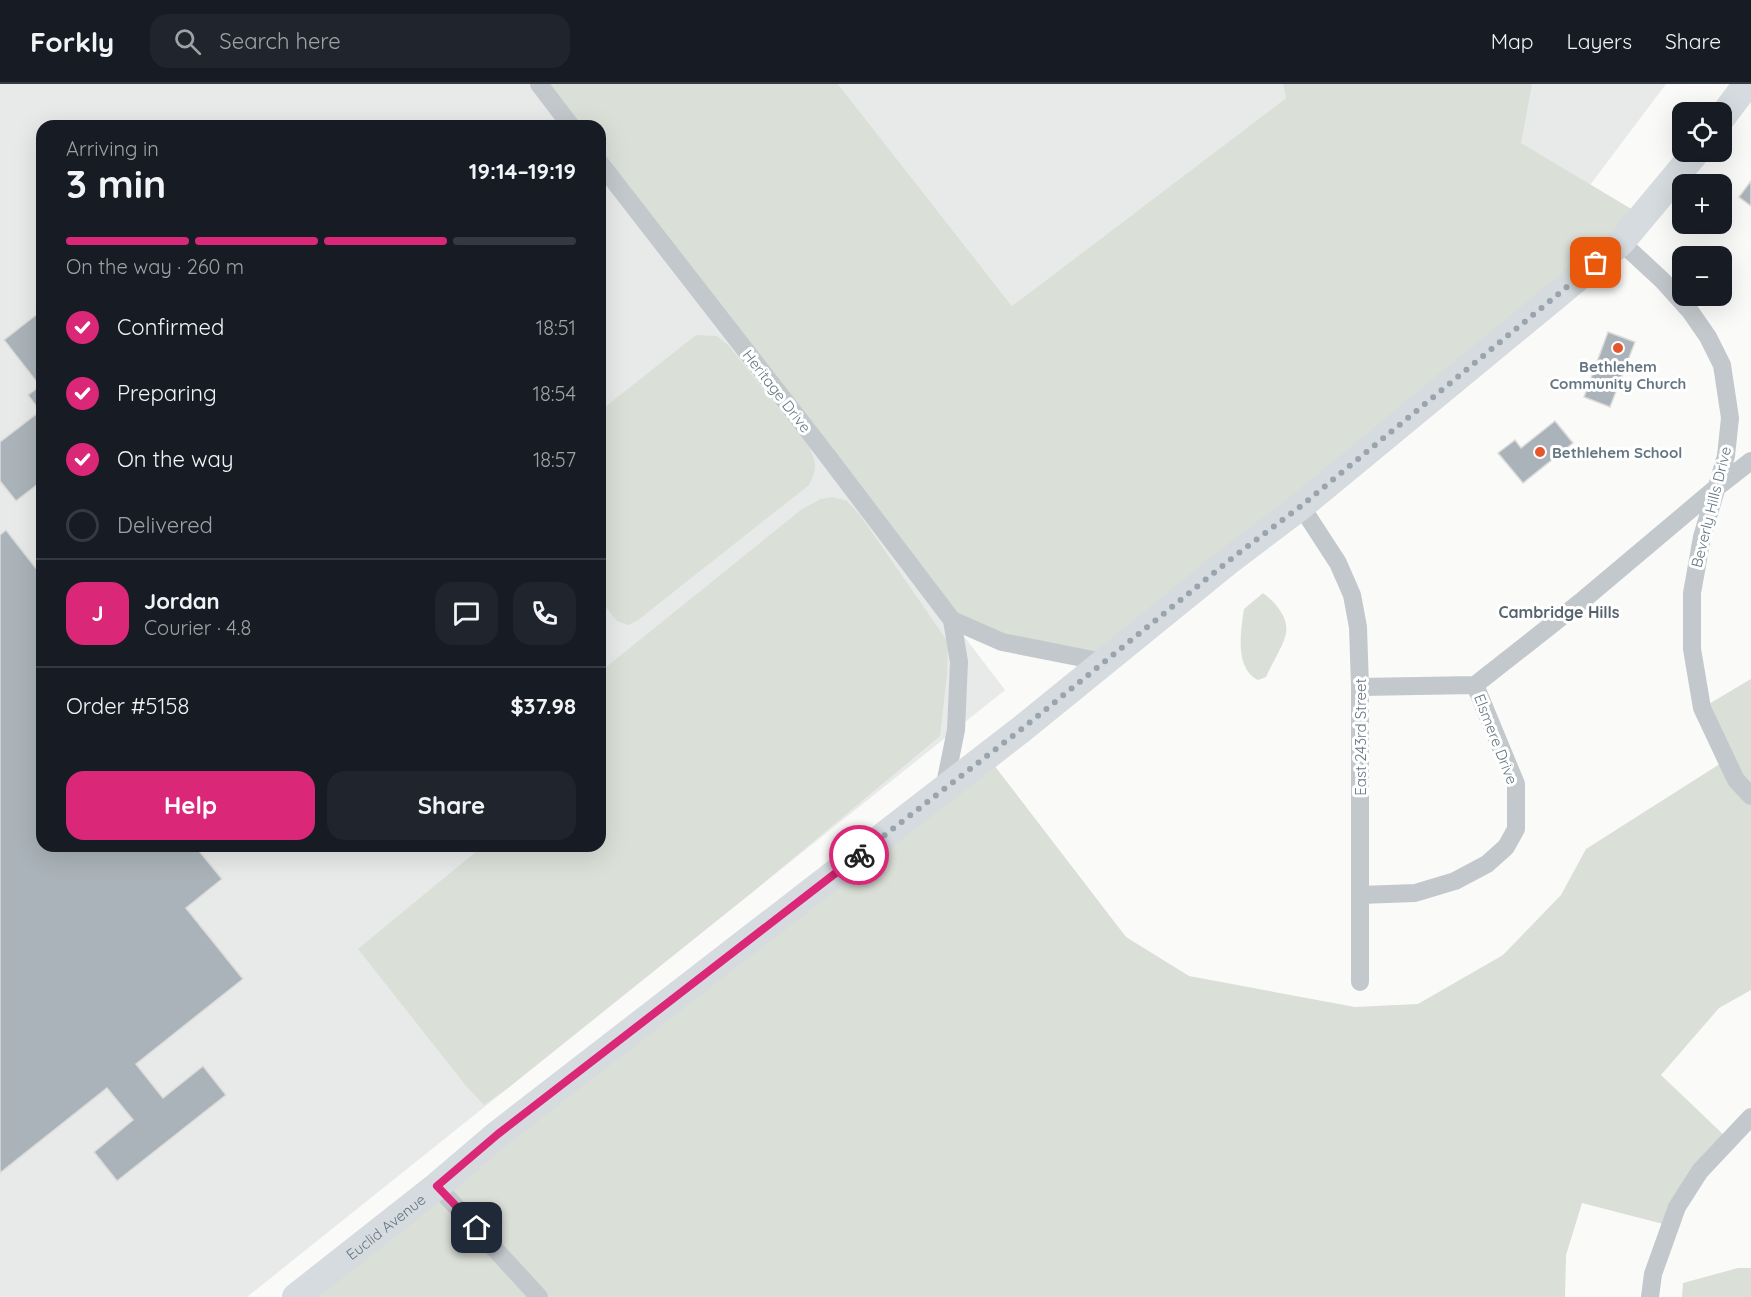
<!DOCTYPE html>
<html lang="en">
<head>
<meta charset="utf-8">
<style>
	body { margin:0; font-family:Quicksand,sans-serif; background:#20242c; color:#f1f3f6; height:100vh; display:flex; flex-direction:column; font-size:22px; white-space:nowrap }
	* { box-sizing:border-box; margin:0 }
	p { font-size:20px; color:#9ea1a6 }
	.icon { flex:none; width:33px; height:33px; fill:none; stroke:currentColor; stroke-width:2; stroke-linecap:round; stroke-linejoin:round }
	.map { position:relative; flex:1; overflow:hidden }
	.details { position:absolute; left:36px; top:36px; width:570px; height:732px; display:flex; flex-direction:column; background:#171b24; border-radius:18px; box-shadow:0 6px 24px #0002 }
	.details>* { flex:none }
	.fabs { position:absolute; left:1672px; top:18px; display:grid; gap:12px }
	.fabs a { display:grid; place-items:center; width:60px; height:60px; border-radius:12px; background:#171b24; box-shadow:0 6px 24px #0002; font-size:30px }
	.pin { position:absolute; display:grid; place-items:center; width:51px; height:51px; color:#fff; margin:-26px; border-radius:12px; box-shadow:0 3px 9px #0006 }
	.courier { position:absolute; display:grid; place-items:center; width:60px; height:60px; margin:-30px; border:4px solid #db2777; border-radius:50%; background:#fff; color:#222; box-shadow:0 2px 8px #0007 }
	.headline em { font-style:normal; font-weight:700 }
	.headline div { display:flex; flex-direction:column-reverse }
	.headline { display:flex; align-items:center; justify-content:space-between; height:102px; padding:0 30px }
	h1 { font-size:39px; font-weight:700; line-height:45px }
	.bar { display:grid; grid-template-columns:repeat(4,1fr); gap:9px 6px; align-content:center; height:72px; padding:0 30px }
	.bar i { height:8px; border-radius:4px; background:#363941 }
	.bar .selected { background:#db2777 }
	.bar p { grid-column:span 4 }
	.line { display:flex; align-items:center; gap:15px; padding:0 30px; border-top:2px solid #363941 }
	.line div { flex:1 }
	.round { display:grid; place-items:center; flex:none; width:63px; height:63px; border-radius:18px; background:#20242c }
	ol { padding:0 30px; list-style:none }
	li { display:flex; align-items:center; gap:18px; height:66px }
	li p { margin-inline-start:auto }
	li .icon { padding:6px; border-radius:50%; background:#db2777; color:#fff; stroke-width:4 }
	li:last-child { color:#9ea1a6 }
	li i { width:33px; height:33px; border:3px solid #363941; border-radius:50% }
	.action { display:flex; gap:12px; margin-top:auto; padding:12px 30px }
	.action a { flex:1; height:69px; border-radius:18px; background:#db2777; color:#fff; font-size:24px; font-weight:700; line-height:69px; text-align:center }
	.action a+a { background:#20242c; color:#f1f3f6 }
	header { display:flex; align-items:center; gap:36px; box-sizing:border-box; height:84px; padding:0 30px; background:#171b24; border-bottom:2px solid #363941 }
	header strong { font-size:28px }
	nav { display:flex; gap:33px; margin-inline-start:auto; font-size:21px }
	.search { width:420px; height:54px; background:#20242c; display:flex; align-items:center; gap:15px; box-sizing:border-box; padding:0 21px; border-radius:18px; color:#9ea1a6; font-size:22px }
	.map>svg:first-child { display:block }
	.built { fill:#e8e9e9 }
	.green { fill:#dadfd7 }
	.building { fill:#aab3b9; stroke:#dcdcda; stroke-width:1.5 }
	.lines { fill:none; stroke-linecap:round; stroke-linejoin:round }
	.street { stroke:#c3c8cc; stroke-width:18 }
	.primary { stroke:#d6dbdf; stroke-width:28 }
	.done { stroke:#99a4ac; stroke-width:6; stroke-dasharray:0 10.8 }
	.route { stroke:#db2777; stroke-width:8 }
	.poi-dot { fill:#e4572e; stroke:#fff; stroke-width:2 }
	.labels { text-anchor:middle; dominant-baseline:central; stroke-width:6; stroke-linejoin:round; paint-order:stroke }
	.poi-label { font-size:15px; font-weight:bold; fill:#657683; stroke:#fff }
	.street-label { font-size:15px; fill:#657683; stroke:#fff }
	.neighbourhood-label { font-size:16px; font-weight:bold; fill:#57646e; stroke:#fff }
</style>
</head>
<body>
<header>
<strong>Forkly</strong>
<div class="search"><svg class="icon" aria-label="search" viewBox="0 0 24 24"><circle cx="10" cy="10" r="6"/><path d="M15 15l6 6"/></svg>Search here</div>
<nav><a>Map</a><a>Layers</a><a>Share</a></nav>
</header>
<div class="map">
<svg width="1751" height="1213" viewBox="0 0 1751 1213">
	<rect width="100%" height="100%" fill="#fafaf8"/>
	<path class="built" d="M0,0h543l32,42h-533v720h558v-687l405,531 -758,607h-247z
		M838,0h445l3,14 -274,208z
		M1423,0h243l-76,101z"/>
	<path class="green" d="M539,0h299l174,222 274,-208 -3,-14h249l-11,59 122,73 -540,446 -151,-42 -352,-457v-37h-29z
		M696,251l21,1 11,9 81,102c8,17 8,21 0,38l-171,135 -10,5 -11,-4 -17,-21v-189z
		M833,413l14,4 13,14 88,127 -1,33 -7,61 -185,154 -247,198 -24,17 -17,-18 -109,-138 125,-103h117v-174l202,-163 19,-10z
		M1263,509c11,8 26,24 23,40 -2,12 -15,32 -20,44l-8,3c-24,-12 -17,-50 -14,-71z
		M1751,595v311l-32,18 -58,67 68,65 -58,86 -89,-23 -16,52 -1,42h-1269l691,-541 139,181 63,39 166,31 63,-3 85,-49 58,-60 25,-46 140,-89 -24,-52z
		M1738,1184h13v29h-69l1,-14z"/>
	<path class="building" d="M1751,97v25l-12,-9z
		M42,216v181l-26,20 -16,-20v-39l40,-31 -12,-16 12,-9 -36,-46 37,-29 -5,-6z
		M1608,248l27,10 -25,65 -26,-10z
		M1555,337l18,22 -50,40 -25,-30 17,-13 6,8z
		M6,446l36,46v270h153l27,33 -36,29 57,71 -107,85 27,34 40,-32 23,29 -109,86 -23,-29 39,-32 -26,-32 -107,85v-638z"/>
	<g class="lines">
		<path class="street" d="M539,0l32,42
			M600,79l226,291 126,166 7,42 -3,68 -12,59
			M1621,158l42,39 27,30 18,26 14,28 8,53 -4,38 -24,81 -10,56v56l10,59 34,72 15,16
			M1301,422l37,57 14,32 6,32 2,60v295
			M952,536l50,22 101,20
			M1360,603l115,-2 108,-85 133,-112 35,-27
			M1360,811l55,-2 40,-12 32,-17 19,-17 10,-18v-45l-41,-99
			M437,1102l102,111
			M1650,1213l3,-23 24,-67 23,-36 51,-54"/>
		<g class="primary">
			<path d="M1722,33l25,-33"/>
			<path id="s1" d="M296,1213l141,-111 61,-52 525,-406 208,-169 70,-53 320,-264 75,-90"/>
		</g>
	</g>
	<g class="lines">
		<path class="done" d="M859,771l164,-127 208,-169 70,-53 295,-243"/>
		<path class="route" d="M477,1144l-40,-42 61,-52 361,-279"/>
	</g>
	<g class="poi-dot">
		<circle cx="1618" cy="264" r="6"/>
		<circle cx="1540" cy="368" r="6"/>
	</g>
	<g class="labels">
		<g class="poi-label">
			<text x="1618" y="282">Bethlehem<tspan x="1618" dy="17">Community Church</tspan></text>
			<text x="1552" y="368" text-anchor="start">Bethlehem School</text>
		</g>
		<g class="street-label">
			<text transform="translate(777 307) rotate(52)">Heritage Drive</text>
			<text transform="translate(1711 423) rotate(-76)">Beverly Hills Drive</text>
			<text transform="translate(1360 653) rotate(-90)">East 243rd Street</text>
			<text transform="translate(1496 655) rotate(69)">Elsmere Drive</text>
			<text stroke="none"><textPath href="#s1" startOffset="114">Euclid Avenue</textPath></text>
		</g>
		<g class="neighbourhood-label">
			<text x="1559" y="528">Cambridge Hills</text>
		</g>
	</g>
</svg>
<div class="fabs">
<a><svg class="icon" aria-label="locate" viewBox="0 0 24 24"><circle cx="12" cy="12" r="6"/><path d="M12 2v4M12 18v4M2 12h4M18 12h4"/></svg></a>
<a>+</a>
<a>−</a>
</div>
<div class="pin" style="left:1596px;top:179px;background:#ea580c"><svg class="icon" aria-label="bag" viewBox="0 0 24 24"><path d="M5 8h14l-1 12H6zM9 8a3 3 0 0 1 6 0"/></svg></div>
<div class="pin" style="left:477px;top:1144px;background:#1f2937"><svg class="icon" aria-label="home" viewBox="0 0 24 24"><path d="M3 11l9-7 9 7M6 9v11h12V9"/></svg></div>
<div class="courier" style="left:859px;top:771px"><svg class="icon" aria-label="bike" viewBox="0 0 24 24"><circle cx="6" cy="16" r="4"/><circle cx="18" cy="16" r="4"/><path d="M6 16l4-8h5l3 8M10 8l3 8H6M13 5h3"/></svg></div>
<section class="details">
<div class="headline"><div><h1>3 min</h1><p>Arriving in</p></div><em>19:14–19:19</em></div>
<div class="bar"><i class="selected"></i><i class="selected"></i><i class="selected"></i><i></i><p>On the way · 260 m</p></div>
<ol>
<li><svg class="icon" aria-label="check" viewBox="0 0 24 24"><path d="M5 12l5 5 9-10"/></svg>Confirmed<p>18:51</p></li>
<li><svg class="icon" aria-label="check" viewBox="0 0 24 24"><path d="M5 12l5 5 9-10"/></svg>Preparing<p>18:54</p></li>
<li><svg class="icon" aria-label="check" viewBox="0 0 24 24"><path d="M5 12l5 5 9-10"/></svg>On the way<p>18:57</p></li>
<li><i></i>Delivered</li>
</ol>
<div class="line" style="height:108px"><b class="round" style="background:#db2777;color:#fff">J</b><div><b>Jordan</b><p>Courier · 4.8</p></div><a class="round"><svg class="icon" aria-label="chat" viewBox="0 0 24 24"><path d="M4 5h16v11H9l-5 4z"/></svg></a><a class="round"><svg class="icon" aria-label="phone" viewBox="0 0 24 24"><path d="M5 4h4l2 5-3 2q2 4 5 5l2-3 5 2v4C11 20 4 13 5 4z"/></svg></a></div>
<div class="line" style="height:78px"><div>Order #5158</div><b>$37.98</b></div>
<div class="action"><a>Help</a><a>Share</a></div>
</section>
</div>
</body>
</html>
